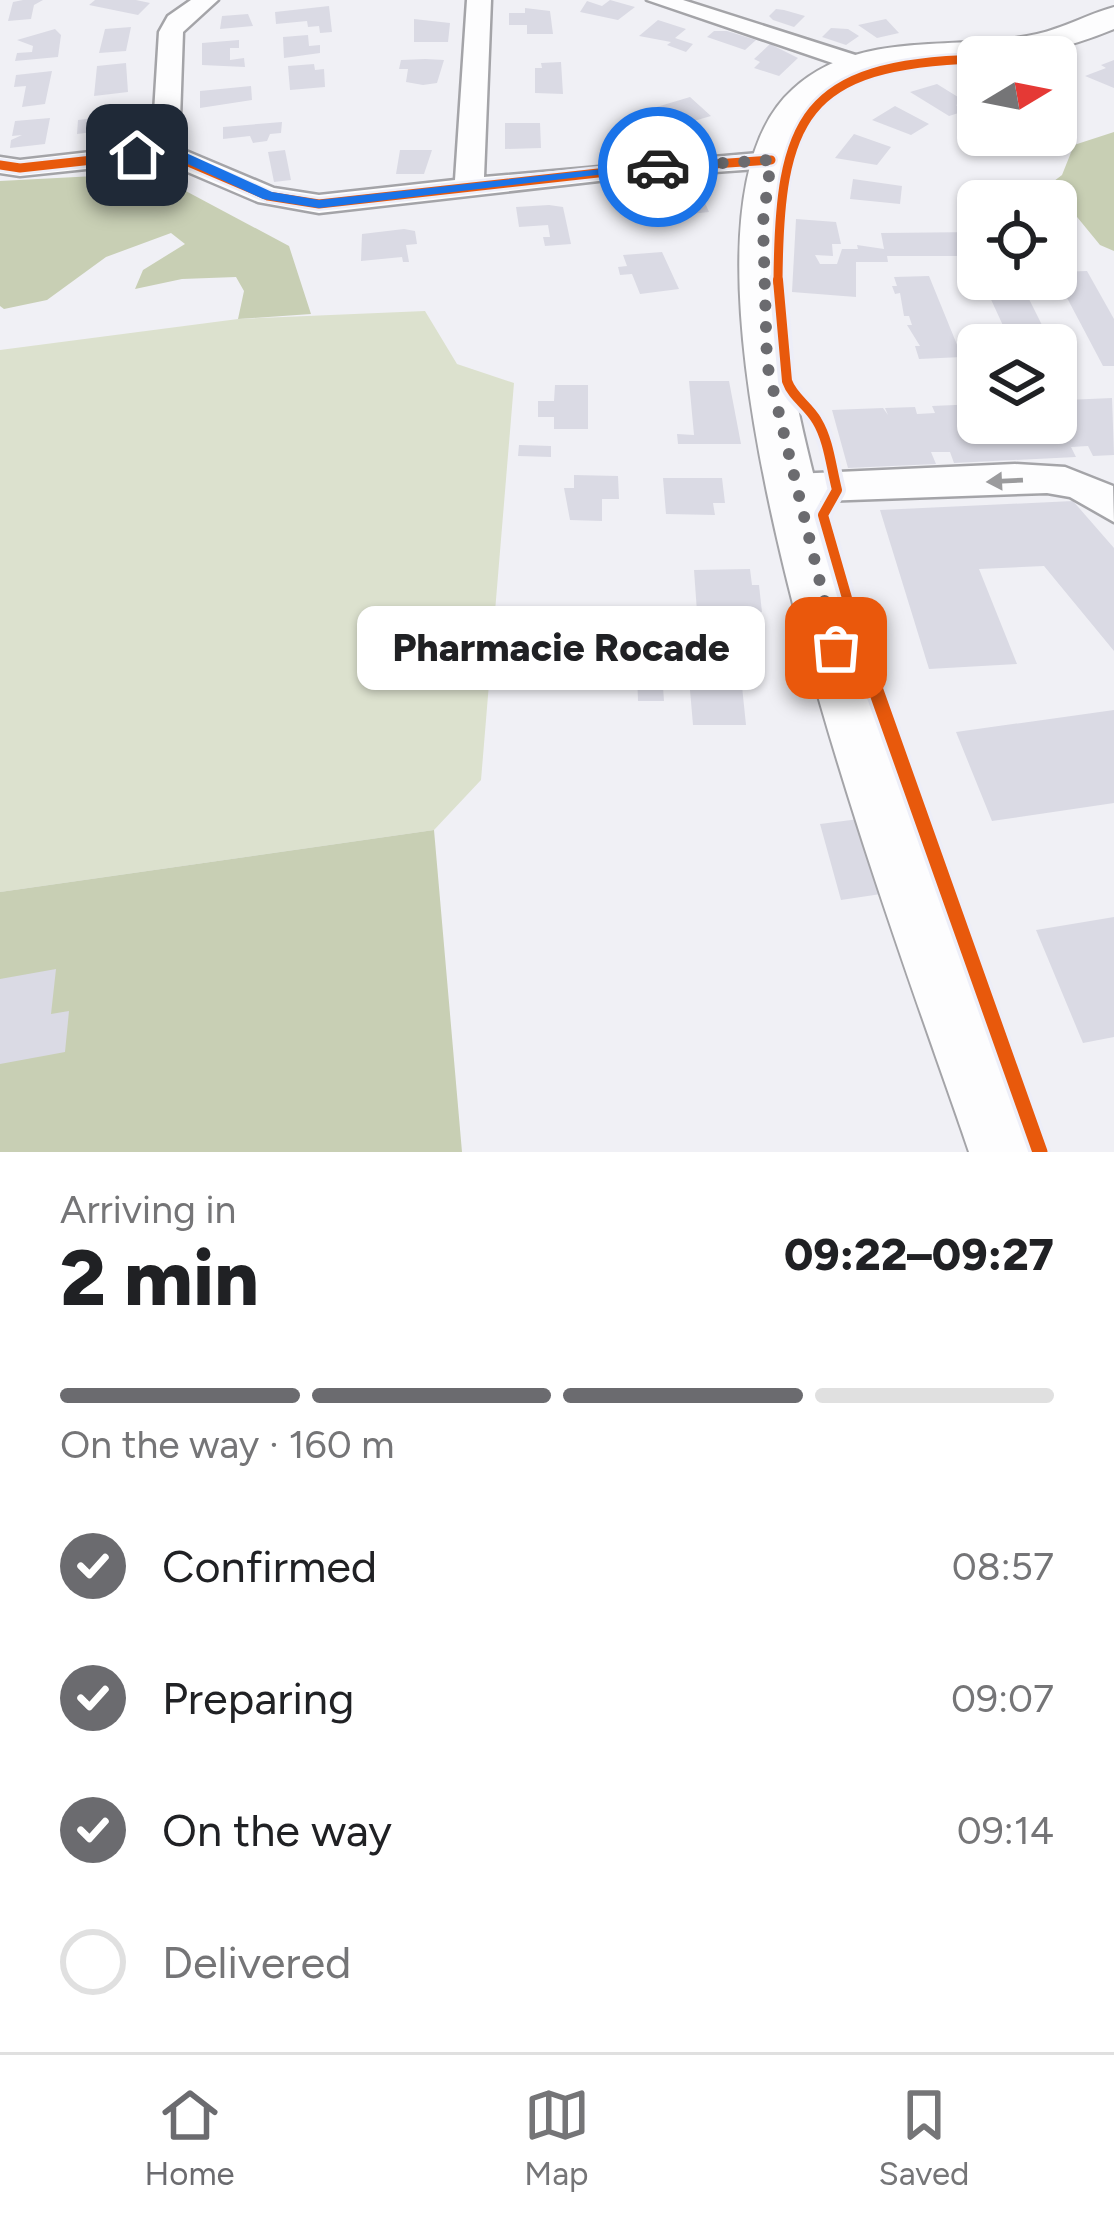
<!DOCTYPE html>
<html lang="en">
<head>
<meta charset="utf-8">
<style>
	body { margin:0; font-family:Figtree,sans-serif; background:#f6f6f6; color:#202124; height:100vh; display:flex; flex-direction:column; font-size:45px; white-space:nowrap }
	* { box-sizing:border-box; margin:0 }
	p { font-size:39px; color:#757577 }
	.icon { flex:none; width:66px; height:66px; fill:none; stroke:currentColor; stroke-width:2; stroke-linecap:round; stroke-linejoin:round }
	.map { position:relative; height:1152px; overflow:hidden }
	.sheet { display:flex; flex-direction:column; background:#fff; flex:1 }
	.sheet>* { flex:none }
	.needle { width:78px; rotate:80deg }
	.tools { position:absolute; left:957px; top:36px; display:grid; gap:24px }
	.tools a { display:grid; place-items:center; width:120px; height:120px; border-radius:18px; background:#fff; box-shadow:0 3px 9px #0004; font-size:60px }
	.pin { position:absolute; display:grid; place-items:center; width:102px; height:102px; color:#fff; margin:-51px; border-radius:24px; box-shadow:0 6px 18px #0006 }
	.courier { position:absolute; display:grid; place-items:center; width:120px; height:120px; margin:-60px; border:9px solid #1a73e8; border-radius:50%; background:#fff; color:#222; box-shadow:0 3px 15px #0007 }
	.bubble { position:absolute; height:84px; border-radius:18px; background:#fff; box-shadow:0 3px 9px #0004; font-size:39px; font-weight:800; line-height:84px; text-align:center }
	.headline em { font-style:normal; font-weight:800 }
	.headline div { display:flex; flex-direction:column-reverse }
	.headline { display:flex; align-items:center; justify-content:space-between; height:204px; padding:0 60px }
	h1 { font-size:78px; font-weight:800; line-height:90px }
	.bar { display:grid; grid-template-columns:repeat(4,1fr); gap:18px 12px; align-content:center; height:144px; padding:0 60px }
	.bar i { height:15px; border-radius:9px; background:#e0e0e0 }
	.bar .on { background:#6b6b6f }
	.bar p { grid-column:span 4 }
	ol { padding:0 60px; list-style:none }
	li { display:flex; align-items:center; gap:36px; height:132px }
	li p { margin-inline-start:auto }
	li .icon { padding:12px; border-radius:50%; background:#6b6b6f; color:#fff; stroke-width:4 }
	li:last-child { color:#757577 }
	li i { width:66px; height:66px; border:6px solid #e0e0e0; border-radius:50% }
	.tabs { display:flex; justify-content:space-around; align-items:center; height:168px; border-top:3px solid #e0e0e0; background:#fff; font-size:33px; color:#757577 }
	.tabs a { display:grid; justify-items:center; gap:6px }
	.tabs .on { color:#6b6b6f }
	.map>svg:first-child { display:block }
	.green { fill:#dce1ce }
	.forest { fill:#c8cfb4 }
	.building { fill:#dadae4 }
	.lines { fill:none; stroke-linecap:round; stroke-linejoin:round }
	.street-casing { stroke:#a4a4a8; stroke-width:5 }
	.secondary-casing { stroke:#a4a4a8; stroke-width:4 }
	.street { fill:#fdfdfe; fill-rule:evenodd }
	.secondary { fill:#fdfdfe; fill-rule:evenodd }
	.cycleway-far2-casing { stroke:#edeef8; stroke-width:14 }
	.cycleway-far1-casing { stroke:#edeef8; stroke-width:18 }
	.cycleway-casing { stroke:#edeef8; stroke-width:22 }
	.cycleway-far2 { stroke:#e8590c; stroke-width:9 }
	.cycleway-far1 { stroke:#e8590c; stroke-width:10 }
	.cycleway { stroke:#e8590c; stroke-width:15 }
	.oneway { fill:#9b9b9d }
	.route { fill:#1a73e8 }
	.done { stroke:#6b6b6f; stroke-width:12; stroke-dasharray:0 21.6 }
</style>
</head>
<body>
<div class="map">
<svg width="1114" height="1152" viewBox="0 0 1114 1152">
	<rect width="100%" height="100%" fill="#f0f0f5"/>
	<path class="green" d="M425,311l32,53 57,19 -33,397 -47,50 -434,62v-542l238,-31z"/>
	<path class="forest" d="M1114,132v119l-14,-6 -50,-61 12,-9 12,-30z
		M152,173l137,73 22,68 -73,5 6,-28 -8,-14 -54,2 -47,10 8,-19 42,-26 -14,-11 -65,24 -59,43 -43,9 -4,-3v-125z
		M434,830l28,322h-462v-260z"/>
	<path class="building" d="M23,0h20l-9,5 -3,14 -23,2 5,-19z
		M95,0h41l14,3 -12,12 -49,-10z
		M610,0l25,7 -17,13 -38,-8 7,-11 15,5z
		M329,6l3,26 -12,1 -1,-7 -11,1 -1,-6 -31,3 -1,-12z
		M525,8l25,3 3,23h-26v-9h-18v-12h16z
		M776,9l8,1 21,6 -11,11 -21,-7 -4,-4z
		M248,14l5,12 -33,3 2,-13z
		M414,19l36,4 -2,19h-34z
		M886,19l13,14 -22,5 -19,-13z
		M658,20l28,9 -11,9 18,6 -7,8 -19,-7 4,-3 -32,-6z
		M131,27l-5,24 -27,2 6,-24z
		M831,28l17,1 11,7 -13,9 -24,-8z
		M55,29l6,6 -3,22 -43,4 2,-8 15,-1 1,-6 -16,-6z
		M714,31h13l29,9 -11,10 -38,-13z
		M308,35l1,11 11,-1v8l-36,5 -1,-21z
		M239,40v8h-9v12l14,-2 1,9 -43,-2v-22z
		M770,44l28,14 -19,18 -25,-8 6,-6 -6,-3z
		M401,60l24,-1 19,1 -7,23 -14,2 -17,-3 2,-13h-9z
		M1114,60v28l-29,-12 21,-8 -5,-3z
		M561,62l2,32 -28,-1v-25h7l-1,-5z
		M126,63l2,29 -34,4 3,-30z
		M314,64l1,6 9,-1 1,18 -35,3 -2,-24z
		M52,71l-7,33 -23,3 4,-21 -12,1 2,-12z
		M937,84l29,18 -10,3 9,6 -16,5 -39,-24z
		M251,86l1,14 -52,8v-17z
		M690,97l21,19 -38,11 -6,-5 -12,4 -15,-14z
		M895,106l34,18 -18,11 -39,-15z
		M127,114l-1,14 -49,6 1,-14z
		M50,118l-5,26 -35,4 1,-8 11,-5 -10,1 3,-15z
		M282,122l-1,11 -11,1 -3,7 -14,2 -3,-7 -27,3v-12z
		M505,123h35l1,25 -36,1z
		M854,134l37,13 -14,18 -42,-7z
		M285,150l6,30 -17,2 -6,-30z
		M400,150h32l-8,24h-28z
		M853,179l49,7 -2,18 -50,-5z
		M690,183l3,7 6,-1 10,23 -37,4 -11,-30z
		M549,205l14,2 8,37 -26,2 -2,-9h7l-2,-12 -29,2 -3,-20z
		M796,219l40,3 5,22h-9l1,12 -18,-1 5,9h17l5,-15h16l-1,-4 27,4 -3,-16 97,-1v24h-91l1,6h-32v35l-64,-5z
		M404,229l11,2 2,13 -11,1 3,17h-6l-1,-5 -41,4 1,-27z
		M662,252l17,37 -39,5 -8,-20 -12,1 -2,-8 9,-1 -4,-11z
		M1087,271l27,48v47h-11l-47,-89v-5z
		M929,276l33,81 -43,2 -4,-13h5l-13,-21h5l-3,-9h-5l-4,-23 -5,1 -3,-8h5l-3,-9z
		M1019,279l33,66h-40l-30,-65z
		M689,381h40l12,63h-63l-1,-10 17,1z
		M555,385h33v44h-34v-12h-16v-16h16z
		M1112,398l2,57 -21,1 -5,-10 -17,1 5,10 -122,6 -4,-11h-19l5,12 -88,4 -16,-58 51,-2 5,7 -3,-7 30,-1 2,7 18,-1 -3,-7 46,-2v19h78v-15l14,-1 -4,-7z
		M519,445l32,1v11l-33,-1z
		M574,475l44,1 1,23h-17v22l-32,-1 -6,-32h10z
		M663,478h59l3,25h-12l2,12 -49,-1z
		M1073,501l41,47v103l-70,-85 -65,3 38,95 -88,5 -49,-159z
		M750,569l2,16h7l3,27h-65l-3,-42z
		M642,663h13l1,10h6l2,28h-26l-1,-28h6z
		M688,667h52l6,58h-53z
		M1114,710v93l-122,18 -36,-89z
		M859,819l22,75 -40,6 -21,-76z
		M1114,917v120l-31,6 -47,-113z
		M56,969l-5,45 18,-3 -4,41 -65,12v-85z"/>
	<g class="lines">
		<defs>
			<path id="street" d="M191,0h27l-35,32 -4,116 95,40 45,7 136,-15 12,-180h24l-7,177 287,-25 14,8 -14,8 -155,11 -297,34 -61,-11 -96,-41 -142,15 -20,-3v-16l20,3 132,-15 7,-113 9,-16z
				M647,0h36l188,60 4,5 -4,5h-18z
				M1015,464l50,3 48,19 1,36 -44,-25 -23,-4 -253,9 -13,-4 -5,-10 5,-10 13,-4z"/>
			<path id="secondary" d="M1114,7v22c-46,19 -86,28 -136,28v4c-55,3 -121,2 -163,45 -16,18 -22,44 -27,67 -22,113 7,232 36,342 57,217 143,426 221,637h-76c-64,-192 -346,-912 -176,-1063 67,-61 163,-37 244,-55 27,-6 51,-20 77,-27z"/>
		</defs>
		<use href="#street" class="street-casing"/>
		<use href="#secondary" class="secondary-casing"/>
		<use href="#street" class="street"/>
		<use href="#secondary" class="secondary"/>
		<defs>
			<path id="cycleway-far2" d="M0,165l20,3 145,-16 103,44 51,8 297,-33 155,-11
				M778,283c1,-166 25,-219 200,-224"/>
			<path id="cycleway-far1" d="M778,280l9,101c6,17 21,24 30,40 12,20 14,46 20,69l-14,25 41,142"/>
			<path id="cycleway" d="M863,654l177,498"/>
		</defs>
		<use href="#cycleway-far2" class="cycleway-far2-casing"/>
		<use href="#cycleway-far1" class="cycleway-far1-casing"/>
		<use href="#cycleway" class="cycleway-casing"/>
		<use href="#cycleway-far2" class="cycleway-far2"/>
		<use href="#cycleway-far1" class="cycleway-far1"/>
		<use href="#cycleway" class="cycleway"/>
	</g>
	<defs><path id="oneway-solid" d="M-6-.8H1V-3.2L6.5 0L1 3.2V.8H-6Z" transform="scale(3)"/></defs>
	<use class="oneway" href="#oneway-solid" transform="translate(1005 481) rotate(177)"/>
	<path class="route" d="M133,152h51l88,40 47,8 339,-37 7,4 -346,41 -56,-9 -86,-40 -40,1z"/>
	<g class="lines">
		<path class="done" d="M658,167l113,-7 -8,62 4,142 69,284"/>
	</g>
</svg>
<div class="tools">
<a><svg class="needle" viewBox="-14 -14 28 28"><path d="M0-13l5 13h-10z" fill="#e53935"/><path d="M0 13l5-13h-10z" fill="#757577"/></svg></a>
<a><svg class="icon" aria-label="locate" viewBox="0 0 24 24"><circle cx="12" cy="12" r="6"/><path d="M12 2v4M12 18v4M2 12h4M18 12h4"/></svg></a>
<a><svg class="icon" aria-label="layers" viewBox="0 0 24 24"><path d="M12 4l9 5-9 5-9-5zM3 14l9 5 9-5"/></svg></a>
</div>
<div class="pin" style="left:836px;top:648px;background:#ea580c"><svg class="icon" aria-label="bag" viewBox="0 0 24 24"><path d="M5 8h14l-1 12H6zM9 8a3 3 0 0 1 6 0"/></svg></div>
<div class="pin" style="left:137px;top:155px;background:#1f2937"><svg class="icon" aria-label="home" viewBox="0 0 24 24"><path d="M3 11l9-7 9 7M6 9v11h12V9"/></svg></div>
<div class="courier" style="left:658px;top:167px"><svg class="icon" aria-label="car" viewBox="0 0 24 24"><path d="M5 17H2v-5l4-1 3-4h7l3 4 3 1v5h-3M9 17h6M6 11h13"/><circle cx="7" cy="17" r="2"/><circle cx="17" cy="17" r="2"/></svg></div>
<div class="bubble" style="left:357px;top:606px;width:408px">Pharmacie Rocade</div>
</div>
<section class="sheet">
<div class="headline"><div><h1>2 min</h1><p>Arriving in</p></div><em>09:22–09:27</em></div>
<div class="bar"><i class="on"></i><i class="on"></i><i class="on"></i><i></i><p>On the way · 160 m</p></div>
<ol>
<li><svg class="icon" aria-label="check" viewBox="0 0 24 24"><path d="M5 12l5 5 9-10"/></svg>Confirmed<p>08:57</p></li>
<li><svg class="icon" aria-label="check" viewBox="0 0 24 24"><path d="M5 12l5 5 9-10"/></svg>Preparing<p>09:07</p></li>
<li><svg class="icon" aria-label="check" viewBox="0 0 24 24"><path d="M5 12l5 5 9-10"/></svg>On the way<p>09:14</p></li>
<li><i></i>Delivered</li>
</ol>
</section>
<nav class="tabs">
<a class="on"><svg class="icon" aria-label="home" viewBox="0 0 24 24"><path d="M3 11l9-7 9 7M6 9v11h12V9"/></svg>Home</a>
<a><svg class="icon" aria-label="map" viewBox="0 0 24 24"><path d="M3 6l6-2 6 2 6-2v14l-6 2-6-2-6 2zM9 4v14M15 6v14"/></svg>Map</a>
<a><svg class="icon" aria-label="saved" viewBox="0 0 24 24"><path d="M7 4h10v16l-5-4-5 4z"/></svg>Saved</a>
</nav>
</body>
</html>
